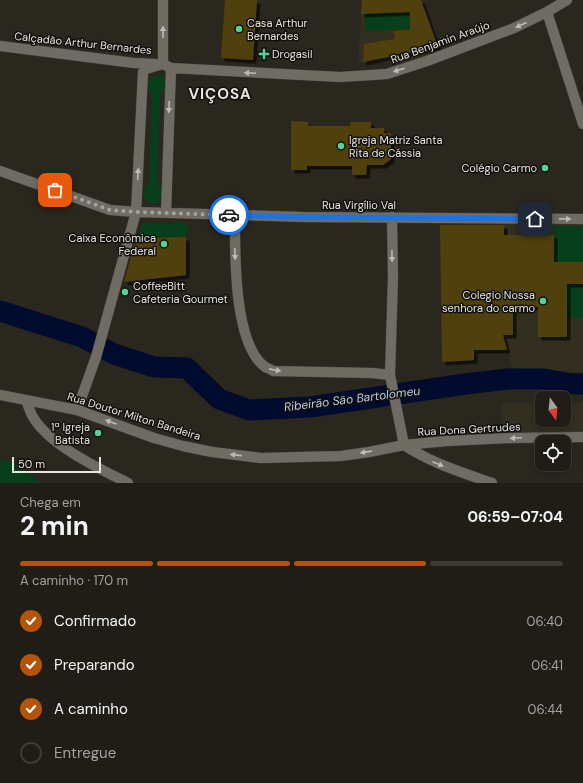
<!DOCTYPE html>
<html lang="pt">
<head>
<meta charset="utf-8">
<style>
	body { margin:0; font-family:"DM Sans",sans-serif; background:#2d2a24; color:#f1f3f6; height:100vh; display:flex; flex-direction:column; font-size:15px; white-space:nowrap }
	* { box-sizing:border-box; margin:0 }
	p { font-size:13px; color:#a2a2a1 }
	.icon { flex:none; width:22px; height:22px; fill:none; stroke:currentColor; stroke-width:2; stroke-linecap:round; stroke-linejoin:round }
	.map { position:relative; height:483px; overflow:hidden }
	.panel { display:flex; flex-direction:column; background:#201d17; flex:1 }
	.panel>* { flex:none }
	.needle { width:26px; rotate:165deg }
	.fabs { position:absolute; left:535px; top:391px; display:grid; gap:8px }
	.fabs a { display:grid; place-items:center; width:36px; height:36px; border-radius:8px; background:#201d17; box-shadow:0 2px 6px #0003,0 0 0 1px #3d3b36; font-size:20px }
	.scale { position:absolute; left:12px; bottom:10px; width:89px; box-sizing:border-box; padding-left:4px; border:2px solid #e7e5e0; border-top:0; font-size:11px; line-height:14px; white-space:nowrap; color:#e7e5e0; -webkit-text-stroke:3px #11100d; paint-order:stroke }
	.pin { position:absolute; display:grid; place-items:center; width:34px; height:34px; color:#fff; margin:-17px; border-radius:8px; box-shadow:0 2px 6px #0006 }
	.courier { position:absolute; display:grid; place-items:center; width:40px; height:40px; margin:-20px; border:3px solid #1a73e8; border-radius:50%; background:#fff; color:#222; box-shadow:0 1px 5px #0007 }
	.headline em { font-style:normal; font-weight:700 }
	.headline div { display:flex; flex-direction:column-reverse }
	.headline { display:flex; align-items:center; justify-content:space-between; height:68px; padding:0 20px }
	h1 { font-size:26px; font-weight:700; line-height:30px }
	.bar { display:grid; grid-template-columns:repeat(4,1fr); gap:6px 4px; align-content:center; height:48px; padding:0 20px }
	.bar i { height:5px; border-radius:3px; background:#3d3b36 }
	.bar .current { background:#b45309 }
	.bar p { grid-column:span 4 }
	ol { padding:0 20px; list-style:none }
	li { display:flex; align-items:center; gap:12px; height:44px }
	li p { margin-inline-start:auto }
	li .icon { padding:4px; border-radius:50%; background:#b45309; color:#fff; stroke-width:4 }
	li:last-child { color:#a2a2a1 }
	li i { width:22px; height:22px; border:2px solid #3d3b36; border-radius:50% }
	.map>svg:first-child { display:block }
	.built { fill:#322e20 }
	.green { fill:#073e1b }
	.lines { fill:none; stroke-linecap:round; stroke-linejoin:round }
	.river { stroke:#000b2d; stroke-width:21 }
	.building { fill:#504109; filter:url(#shadow) }
	.minor-casing { stroke:#45433d; stroke-width:11 }
	.minor { stroke:#6f6d63; stroke-width:10 }
	.oneway { fill:#bdbbb4 }
	.done { stroke:#a5a29c; stroke-width:4; stroke-dasharray:0 7.2 }
	.route { stroke:#1a73e8; stroke-width:5 }
	.poi-dot { fill:#52d397; stroke:#11100d; stroke-width:1.5 }
	.labels { text-anchor:middle; dominant-baseline:central; stroke-width:3; stroke-linejoin:round; paint-order:stroke }
	.poi-label { font-size:11px; fill:#e7e5e0; stroke:#11100d; text-anchor:start }
	.street-label { font-size:11px; fill:#e7e5e0; stroke:#11100d }
	.water-label { font-size:12px; font-style:italic; fill:#b2cbf1; stroke:#11100d }
	.district-label { font-size:15px; font-weight:bold; letter-spacing:1px; fill:#e7e5e0; stroke:#11100d }
</style>
</head>
<body>
<div class="map">
<svg width="583" height="483" viewBox="0 0 583 483">
	<defs>
		<filter id="shadow"><feDropShadow dx="3.5" dy="3.5" stdDeviation="0" flood-color="#0009"/></filter>
	</defs>
	<rect width="100%" height="100%" fill="#2a271f"/>
	<path class="built" d="M362,0h59l19,51 -34,12 -48,-1z
		M583,220v152l-53,-2 -18,-3 -9,-32 1,-112z
		M564,402h19v39l-80,3 -2,-41h41v17h22z"/>
	<path class="green" d="M409,13l1,16 -45,2v-17z
		M158,75c11,3 8,13 2,21l-3,87 5,6v9l-4,5 -7,1 -7,-5v-9l5,-7 3,-87c-5,-9 -6,-19 6,-21z
		M143,223h45l-2,14c-12,0 -44,-2 -51,6z
		M554,226h29v36h-29z
		M567,284h16v34h-16z
		M0,459l14,4 26,20h-40z"/>
	<g class="lines">
		<path class="river" d="M0,311l82,26 32,17 40,13 33,1 32,31 30,11 61,-3 155,-23 43,-5h36l28,5h11"/>
	</g>
	<path class="building" d="M225,0h32l-4,60 -32,-2z
		M362,0h59l17,47 -75,15 1,-18 31,-5 -1,-8 16,-1v-18l-49,2z
		M291,121l17,1v4h42v-4h21v6h13v5h7v26l-8,6h-16l-1,10h-14v-9h-45v4h-16z
		M440,225h64v10h50v27h29v22h-16v53h-29v-30h-25v28h-10l4,15h-33v10l-32,2z
		M186,237v38l-62,7 10,-37 4,-5 8,-2z"/>
	<g class="lines">
		<defs>
			<path id="minor" d="M547,12l36,112
				M0,46l134,17 21,1
				M163,64v-64
				M0,171l110,39 26,2 167,5 280,2
				M166,213l5,-145
				M235,215c0,37 -2,128 30,152 2,1 6,2 8,4l99,2 18,2
				M392,217l1,60 -3,98 14,70
				M0,395l77,15 77,28 29,8 29,6 49,6 80,-2 28,-4 35,-7 43,-4 65,-3 71,-1
				M26,400c2,5 4,12 7,17 16,28 67,52 95,66
				M77,410l19,-53 40,-145 7,-140 3,-3 17,-5 8,4 169,9 47,-3 40,-13 87,-33 33,-16 20,-12
				M404,445c27,18 57,27 88,38"/>
		</defs>
		<use href="#minor" class="minor-casing"/>
		<use href="#minor" class="minor"/>
	</g>
	<defs><path id="oneway-solid" d="M-6-.8H1V-3.2L6.5 0L1 3.2V.8H-6Z"/></defs>
	<g class="oneway">
		<use href="#oneway-solid" transform="translate(521 25) rotate(155)"/>
		<use href="#oneway-solid" transform="translate(163 32) rotate(-90)"/>
		<use href="#oneway-solid" transform="translate(399 70) rotate(162)"/>
		<use href="#oneway-solid" transform="translate(250 73) rotate(-177)"/>
		<use href="#oneway-solid" transform="translate(169 107) rotate(92)"/>
		<use href="#oneway-solid" transform="translate(138 174) rotate(-87)"/>
		<use href="#oneway-solid" transform="translate(565 219) rotate(1)"/>
		<use href="#oneway-solid" transform="translate(235 254) rotate(88)"/>
		<use href="#oneway-solid" transform="translate(392 256) rotate(89)"/>
		<use href="#oneway-solid" transform="translate(275 370) rotate(11)"/>
		<use href="#oneway-solid" transform="translate(111 422) rotate(-160)"/>
		<use href="#oneway-solid" transform="translate(516 438) rotate(178)"/>
		<use href="#oneway-solid" transform="translate(366 452) rotate(172)"/>
		<use href="#oneway-solid" transform="translate(236 455) rotate(-173)"/>
		<use href="#oneway-solid" transform="translate(438 464) rotate(22)"/>
	</g>
	<g class="lines">
		<path class="done" d="M55,190l55,20 26,2 93,3"/>
		<path class="route" d="M229,215l74,2 232,2"/>
	</g>
	<g class="poi-dot">
		<circle cx="239" cy="29" r="4"/>
		<path d="M262 48h4v4h4v4h-4v4h-4v-4h-4v-4h4z"/>
		<circle cx="341" cy="146" r="4"/>
		<circle cx="545" cy="168" r="4"/>
		<circle cx="164" cy="244" r="4"/>
		<circle cx="125" cy="292" r="4"/>
		<circle cx="543" cy="301" r="4"/>
		<circle cx="98" cy="433" r="4"/>
	</g>
	<g class="labels">
		<g class="poi-label">
			<text x="247" y="23">Casa Arthur<tspan x="247" dy="13">Bernardes</tspan></text>
			<text x="272" y="54">Drogasil</text>
			<text x="349" y="140">Igreja Matriz Santa<tspan x="349" dy="13">Rita de Cássia</tspan></text>
			<text x="537" y="168" text-anchor="end">Colégio Carmo</text>
			<text x="156" y="238" text-anchor="end">Caixa Econômica<tspan x="156" dy="13">Federal</tspan></text>
			<text x="133" y="286">CoffeeBitt<tspan x="133" dy="13">Cafeteria Gourmet</tspan></text>
			<text x="535" y="295" text-anchor="end">Colegio Nossa<tspan x="535" dy="13">senhora do carmo</tspan></text>
			<text x="90" y="427" text-anchor="end">1ª Igreja<tspan x="90" dy="13">Batista</tspan></text>
		</g>
		<g class="street-label">
			<text transform="translate(440 42) rotate(-20)">Rua Benjamin Araújo</text>
			<text transform="translate(83 43) rotate(6)">Calçadão Arthur Bernardes</text>
			<text x="359" y="205">Rua Virgílio Val</text>
			<text transform="translate(134 416) rotate(17)">Rua Doutor Milton Bandeira</text>
			<text transform="translate(469 429) rotate(-3)">Rua Dona Gertrudes</text>
		</g>
		<g class="water-label">
			<text transform="translate(352 399) rotate(-7)">Ribeirão São Bartolomeu</text>
		</g>
		<g class="district-label">
			<text x="220" y="94">VIÇOSA</text>
		</g>
	</g>
</svg>
<div class="fabs">
<a><svg class="needle" viewBox="-14 -14 28 28"><path d="M0-13l5 13h-10z" fill="#e53935"/><path d="M0 13l5-13h-10z" fill="#a2a2a1"/></svg></a>
<a><svg class="icon" aria-label="locate" viewBox="0 0 24 24"><circle cx="12" cy="12" r="6"/><path d="M12 2v4M12 18v4M2 12h4M18 12h4"/></svg></a>
</div>
<div class="scale">50 m</div>
<div class="pin" style="left:55px;top:190px;background:#ea580c"><svg class="icon" aria-label="bag" viewBox="0 0 24 24"><path d="M5 8h14l-1 12H6zM9 8a3 3 0 0 1 6 0"/></svg></div>
<div class="pin" style="left:535px;top:219px;background:#1f2937"><svg class="icon" aria-label="home" viewBox="0 0 24 24"><path d="M3 11l9-7 9 7M6 9v11h12V9"/></svg></div>
<div class="courier" style="left:229px;top:215px"><svg class="icon" aria-label="car" viewBox="0 0 24 24"><path d="M5 17H2v-5l4-1 3-4h7l3 4 3 1v5h-3M9 17h6M6 11h13"/><circle cx="7" cy="17" r="2"/><circle cx="17" cy="17" r="2"/></svg></div>
</div>
<section class="panel">
<div class="headline"><div><h1>2 min</h1><p>Chega em</p></div><em>06:59–07:04</em></div>
<div class="bar"><i class="current"></i><i class="current"></i><i class="current"></i><i></i><p>A caminho · 170 m</p></div>
<ol>
<li><svg class="icon" aria-label="check" viewBox="0 0 24 24"><path d="M5 12l5 5 9-10"/></svg>Confirmado<p>06:40</p></li>
<li><svg class="icon" aria-label="check" viewBox="0 0 24 24"><path d="M5 12l5 5 9-10"/></svg>Preparando<p>06:41</p></li>
<li><svg class="icon" aria-label="check" viewBox="0 0 24 24"><path d="M5 12l5 5 9-10"/></svg>A caminho<p>06:44</p></li>
<li><i></i>Entregue</li>
</ol>
</section>
</body>
</html>
